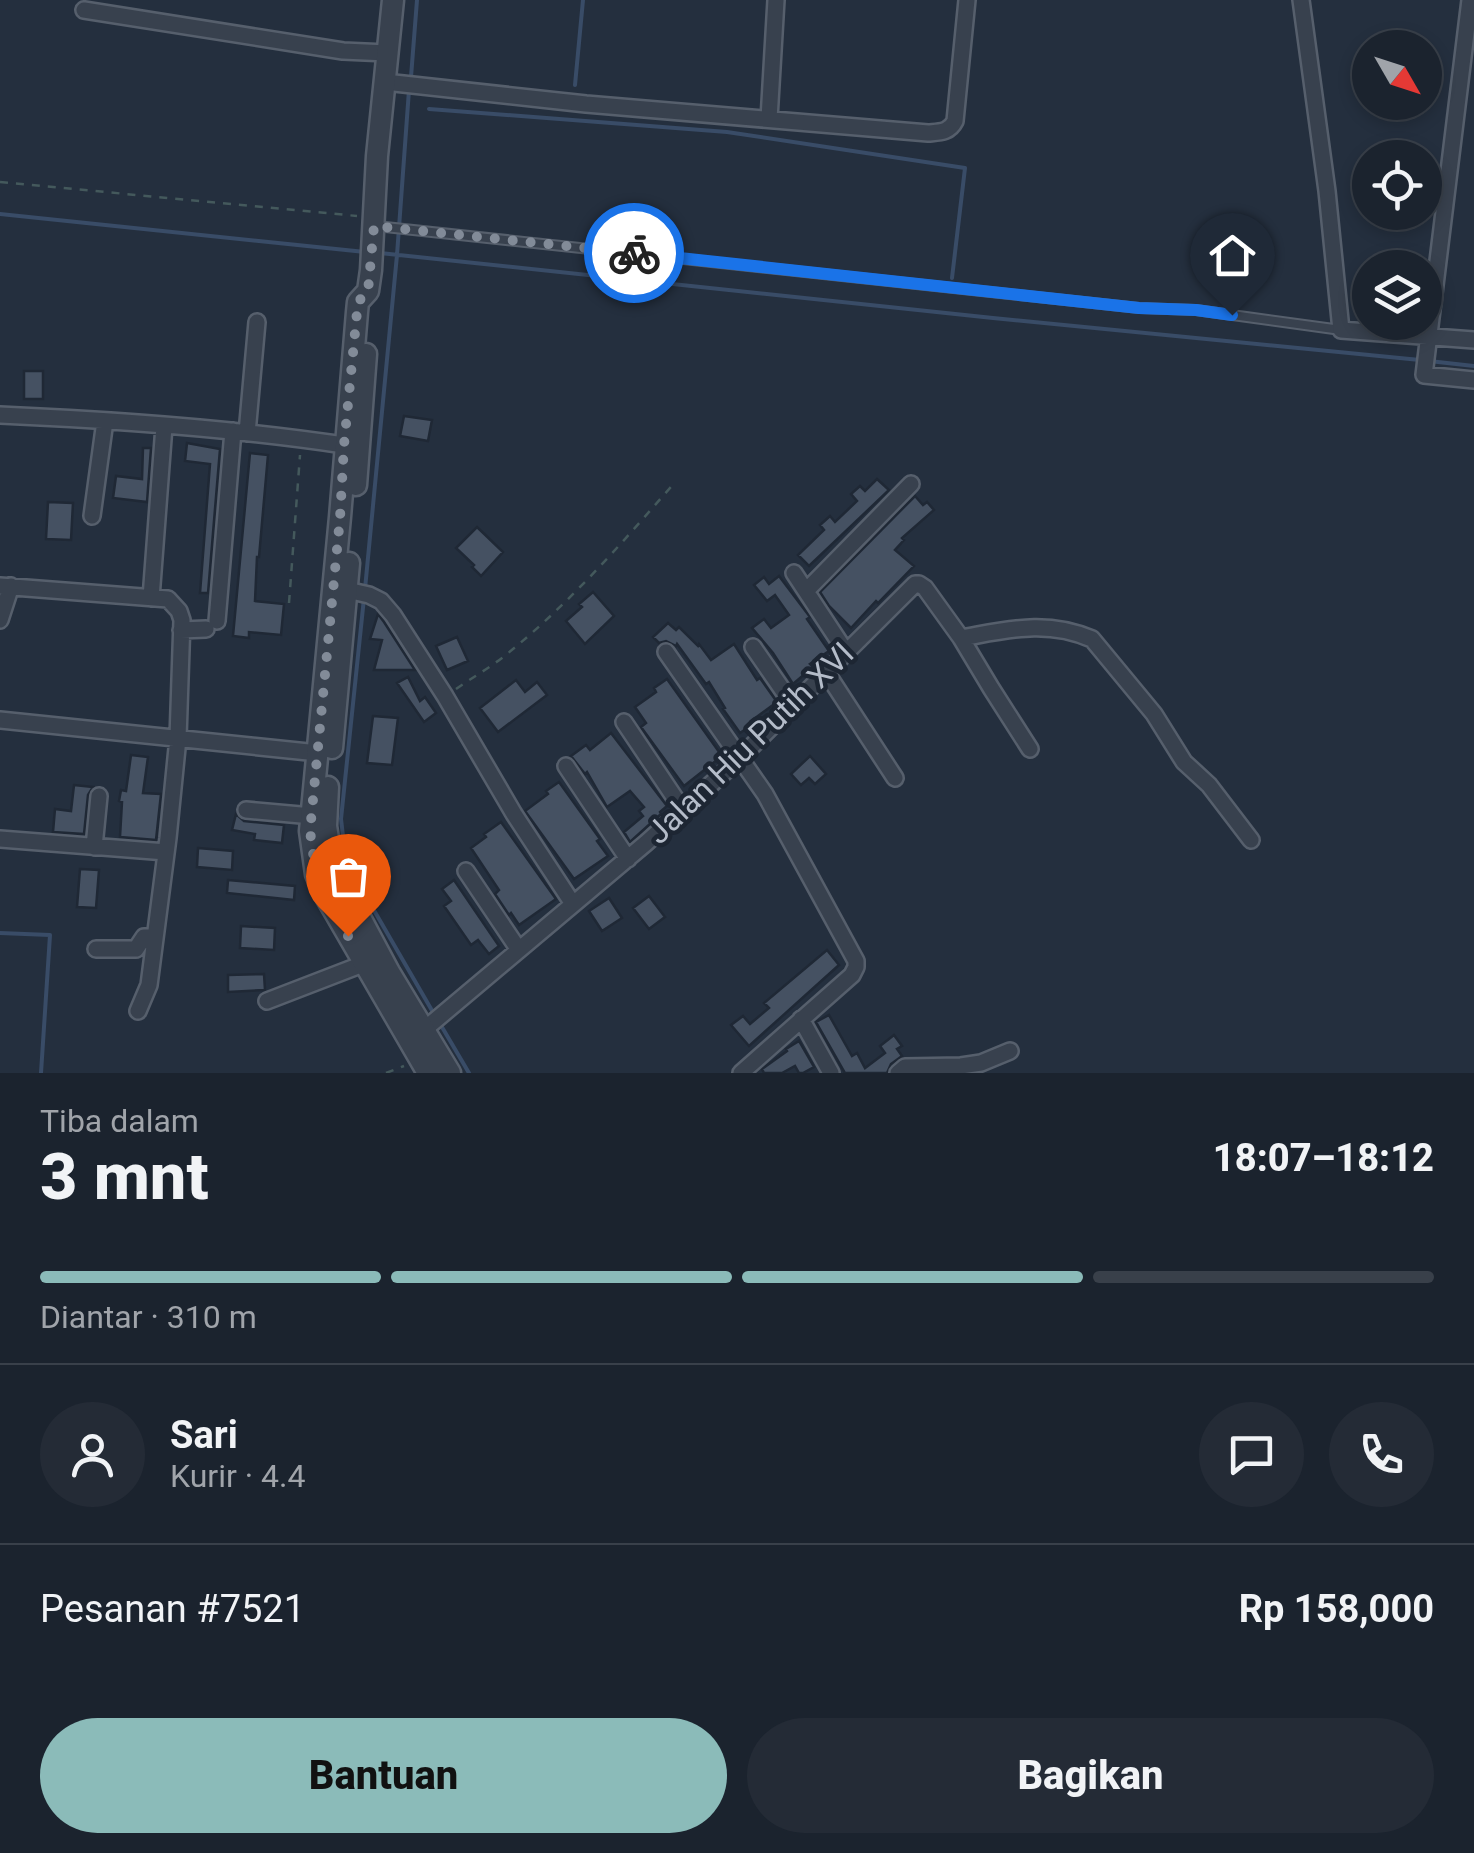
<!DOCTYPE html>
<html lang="id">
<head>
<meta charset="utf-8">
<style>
	body { margin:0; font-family:Roboto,sans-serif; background:#242b36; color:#f1f3f6; height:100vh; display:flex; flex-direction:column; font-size:38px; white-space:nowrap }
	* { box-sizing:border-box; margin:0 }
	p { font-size:32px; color:#a0a4aa }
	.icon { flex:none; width:55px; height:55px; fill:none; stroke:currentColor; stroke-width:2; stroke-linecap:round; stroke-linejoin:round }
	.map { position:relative; height:1073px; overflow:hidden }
	.sheet { display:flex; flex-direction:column; background:#1b232e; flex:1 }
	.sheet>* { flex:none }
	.needle { width:65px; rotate:129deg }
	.fabs { position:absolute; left:1352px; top:30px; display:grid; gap:20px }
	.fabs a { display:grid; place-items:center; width:90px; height:90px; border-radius:50%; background:#1b232e; box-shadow:0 5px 15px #0003,0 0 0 2px #39404a; font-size:50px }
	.pin { position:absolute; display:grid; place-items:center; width:85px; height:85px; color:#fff; margin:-102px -42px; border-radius:50% 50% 50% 0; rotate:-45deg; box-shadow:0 0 10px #0007 }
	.pin .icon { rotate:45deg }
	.courier { position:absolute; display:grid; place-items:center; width:100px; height:100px; margin:-50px; border:8px solid #1a73e8; border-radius:50%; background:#fff; color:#222; box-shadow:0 2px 12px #0007 }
	.head em { font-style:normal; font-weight:800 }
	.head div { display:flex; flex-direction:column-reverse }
	.head { display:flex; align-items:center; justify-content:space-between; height:170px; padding:0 40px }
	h1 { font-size:65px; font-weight:800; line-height:75px }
	.bar { display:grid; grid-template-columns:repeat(4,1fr); gap:15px 10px; align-content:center; height:120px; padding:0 40px }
	.bar i { height:12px; border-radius:8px; background:#39404a }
	.bar .active { background:#8bbbb9 }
	.bar p { grid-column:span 4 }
	.line { display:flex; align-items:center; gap:25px; padding:0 40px; border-top:2px solid #39404a }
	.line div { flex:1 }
	.round { display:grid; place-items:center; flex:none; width:105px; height:105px; border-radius:52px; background:#242b36 }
	.cta { display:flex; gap:20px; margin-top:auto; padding:20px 40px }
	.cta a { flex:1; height:115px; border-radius:60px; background:#8bbbb9; color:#111; font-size:40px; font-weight:800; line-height:115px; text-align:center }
	.cta a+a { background:#242b36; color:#f1f3f6 }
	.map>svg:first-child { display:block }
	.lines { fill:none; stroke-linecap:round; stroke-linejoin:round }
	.stream { stroke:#394c67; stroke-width:4 }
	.building { fill:#455162; stroke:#1f2835; stroke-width:2.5 }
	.service-casing { stroke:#565f6c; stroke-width:12 }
	.minor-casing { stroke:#565f6c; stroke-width:20 }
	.tertiary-casing { stroke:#565f6c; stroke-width:25 }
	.path { stroke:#44595c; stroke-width:2.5; stroke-dasharray:8 8; stroke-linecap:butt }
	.service { stroke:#38414e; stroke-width:8 }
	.minor { stroke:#38414e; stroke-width:15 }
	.tertiary { stroke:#38414e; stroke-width:20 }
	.done { stroke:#828b98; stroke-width:10; stroke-dasharray:0 18 }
	.route { stroke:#1a73e8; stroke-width:12 }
	.labels { text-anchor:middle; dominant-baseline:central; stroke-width:9; stroke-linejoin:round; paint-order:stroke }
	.street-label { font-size:32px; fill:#b4bcc9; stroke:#1d2633 }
</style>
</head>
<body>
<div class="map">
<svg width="1474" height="1073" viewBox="0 0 1474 1073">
	<rect width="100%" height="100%" fill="#242f3e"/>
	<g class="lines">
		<path class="stream" d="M411,77l6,-77
			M575,85l8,-85
			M429,109l298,23 238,36 -13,110
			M0,214l365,38
			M380,253l613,65 427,42
			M1429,361l45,5
			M365,589l32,-334 12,-165
			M364,598l-23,221 4,34 8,21 81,140
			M0,933l50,2 -9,138
			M439,1022l30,51"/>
	</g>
	<path class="building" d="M24,371h19v28h-19z
		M404,416l28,4 -4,21 -28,-5z
		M187,443l33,6 -12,144h-8l10,-129 -25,-3z
		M143,448h8l-4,54 -34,-4 3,-22 26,3z
		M250,453l18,2 -9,102h-2l-2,44 29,3 -3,31 -32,-3v6l-16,-2z
		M877,479l12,11 -80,76 -11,-11 26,-25 -4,-5 10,-9 5,6 22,-21 -6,-7 9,-8 5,5z
		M915,496l8,9 4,-3 7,8 -32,28 2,2 -9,10 19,16 -36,37 -2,-2 -25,27 -22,-22 -9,-14z
		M48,502l25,1 -2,37 -25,-1z
		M477,527l26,25 -22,24 -9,-9 2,-2 -18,-17z
		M779,576l31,41 -3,2 22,32 -19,13 3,3 -20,17 -20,-31 -21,-25 12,-9 7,9 18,-13 -14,-20 -8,6 -13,-16 10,-8 5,7z
		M593,592l21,24 -29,28 -19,-23 16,-14 -3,-3z
		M378,614l6,8 31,48h-41l8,-30 -12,-1z
		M668,623l8,7 3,-3 19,19 1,-2 12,16 23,-16 23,36 3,-2 17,24 -26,19 2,3 -13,9 -17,-24 2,-1 -16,-26 -3,2 -29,-40 -1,2 -10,-5 -7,2 -6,-6z
		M457,637l11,24 -21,9 -11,-24z
		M408,677l12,24 5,-4 11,16 -12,9 -27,-39z
		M667,679l55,77 -38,30 -43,-59 5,-4 -11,-16 21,-15 -2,-4z
		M516,680l9,12 12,-10 10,13 -49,37 -18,-24z
		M373,716l25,2 -6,47 -25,-2z
		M611,733l56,73 -7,6 1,2 -31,28 -6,-10 19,-16 -4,-5 5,-4 -14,-16 -23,16 -20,-35 -2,2 -14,-18 15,-11 4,5z
		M131,755l17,2 -5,36 18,1 -5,46 -36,-3 2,-35 -3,-1 2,-11 5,1z
		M810,756l16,18 -11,10 -6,-6 -8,7 -10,-11z
		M559,782l41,57 -3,2 11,15 -34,23 -49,-68 23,-17 -2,-3z
		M74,785l19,2 -5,8 -4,39 -31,-2 2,-23 16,2z
		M236,814l8,7 40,4 -2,18 -28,-3 1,-6 -23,-4z
		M501,822l55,77 -37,26 -8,-12 -2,2 -14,-21 4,-4 -28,-42 15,-11 -2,-3z
		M198,848l35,3 -1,19 -35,-3z
		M80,869l19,1 -3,38 -19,-1z
		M228,880l67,6 -1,14 -67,-7z
		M454,880l45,66 -10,8 -11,-14 -7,5 -27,-39 7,-5 -9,-12z
		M649,896l16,21 -16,12 -16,-21z
		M609,898l13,20 -20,13 -13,-20z
		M241,926l34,2 -1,22 -34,-2z
		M827,950l12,15 -90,81 -18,-21 12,-9 7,8 19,-16 -5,-5z
		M264,974l1,16 -37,2v-17z
		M829,1015l23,41 5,-3 8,15 20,-15 -5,-7 14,-11 8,11 -5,3 5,7 -11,8 -4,9h-42l-29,-51z
		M799,1041l15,26 -11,6h-4l-4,-7 -13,7h-18l-2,-4 25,-18 -1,-2z"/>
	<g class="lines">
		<defs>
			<path id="service" d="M376,226l763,82 57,2 145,20"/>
			<path id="minor" d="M1301,0l26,191 14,139 133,10
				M1470,0l-46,375 50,5
				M84,10l259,41 44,2
				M385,82l201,22 342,29c11,-1 21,0 27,-12l12,-121
				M769,119l7,-119
				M0,415c115,5 230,13 344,30
				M247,433l10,-111
				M92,516l13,-95
				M794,573l52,79
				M0,586l168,13 11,12 3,9 -4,118 -10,100 -19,147 -11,26
				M347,590l22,5 12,6 12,14 52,81 69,118 59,90
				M806,591l105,-107
				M151,598l13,-172
				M0,620l11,-34
				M217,621l16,-190
				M181,630l25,-1
				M961,638c46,-8 85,-19 131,1l62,75 30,48 25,23 42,55
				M753,647l40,58
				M666,652l99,142 91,167v6l-4,8 -111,98
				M826,672l69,106
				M0,720l318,33
				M624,722l59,88
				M566,766l62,93
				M246,810l66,6
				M0,839l166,13
				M94,847l5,-51
				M466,871l53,79
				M96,949h40l8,-12h11
				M267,1001l96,-37
				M801,1019l30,54
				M425,1029l221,-186 95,-86 174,-173h4l6,4 36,50 30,50 39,61
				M898,1073l7,-6 56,-1 20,-3 29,-12"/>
			<path id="tertiary" d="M393,0l-16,156 -6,114 -3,21 -10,11 -1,10 -17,205 -30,314 6,43 9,21 103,178
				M356,485l10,-131
				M332,748l17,-185
				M328,787l-2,39 6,39 57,107 61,101"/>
		</defs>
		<use href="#service" class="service-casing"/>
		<use href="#minor" class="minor-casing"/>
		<use href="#tertiary" class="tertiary-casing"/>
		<path class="path" d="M0,182l357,34
			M289,603l11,-148
			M456,689c17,-12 35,-22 51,-35 63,-51 116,-112 169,-173
			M386,1073l18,-7"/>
		<use href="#service" class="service"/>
		<use href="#minor" class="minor"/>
		<use href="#tertiary" class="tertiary"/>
	</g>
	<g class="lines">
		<path class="done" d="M348,936l-32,-62 -6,-43 30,-313 4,-73 13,-133 1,-10 10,-11 6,-65 260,27"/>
		<path class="route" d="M634,253l505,55 57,2 36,5"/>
	</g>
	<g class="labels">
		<g class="street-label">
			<text transform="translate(750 743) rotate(-44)">Jalan Hiu Putih XVI</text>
		</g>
	</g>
</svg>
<div class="fabs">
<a><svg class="needle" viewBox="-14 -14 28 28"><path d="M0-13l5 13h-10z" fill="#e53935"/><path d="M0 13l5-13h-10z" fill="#a0a4aa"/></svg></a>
<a><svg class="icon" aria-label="locate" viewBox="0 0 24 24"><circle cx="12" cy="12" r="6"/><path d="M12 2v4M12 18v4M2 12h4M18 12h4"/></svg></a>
<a><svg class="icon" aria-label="layers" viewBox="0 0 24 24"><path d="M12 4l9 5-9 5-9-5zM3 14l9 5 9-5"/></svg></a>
</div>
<div class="pin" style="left:348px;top:936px;background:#ea580c"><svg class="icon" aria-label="bag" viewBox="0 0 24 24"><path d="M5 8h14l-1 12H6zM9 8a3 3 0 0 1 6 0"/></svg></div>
<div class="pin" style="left:1232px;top:315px;background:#1f2937"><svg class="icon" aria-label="home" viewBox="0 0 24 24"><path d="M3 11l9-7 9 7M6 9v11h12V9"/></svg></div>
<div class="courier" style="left:634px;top:253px"><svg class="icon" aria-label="bike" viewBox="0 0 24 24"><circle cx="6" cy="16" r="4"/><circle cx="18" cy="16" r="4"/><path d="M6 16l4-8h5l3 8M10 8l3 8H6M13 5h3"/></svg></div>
</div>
<section class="sheet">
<div class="head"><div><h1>3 mnt</h1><p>Tiba dalam</p></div><em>18:07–18:12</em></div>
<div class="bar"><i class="active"></i><i class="active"></i><i class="active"></i><i></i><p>Diantar · 310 m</p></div>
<div class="line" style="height:180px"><a class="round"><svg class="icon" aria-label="person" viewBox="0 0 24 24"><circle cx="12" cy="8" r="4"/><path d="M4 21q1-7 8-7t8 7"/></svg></a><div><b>Sari</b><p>Kurir · 4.4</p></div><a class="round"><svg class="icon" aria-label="chat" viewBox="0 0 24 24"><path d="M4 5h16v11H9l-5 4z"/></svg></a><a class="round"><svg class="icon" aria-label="phone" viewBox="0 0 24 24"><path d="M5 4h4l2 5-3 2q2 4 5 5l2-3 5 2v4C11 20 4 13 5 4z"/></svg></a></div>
<div class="line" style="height:130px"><div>Pesanan #7521</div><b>Rp 158,000</b></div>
<div class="cta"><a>Bantuan</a><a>Bagikan</a></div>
</section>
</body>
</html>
